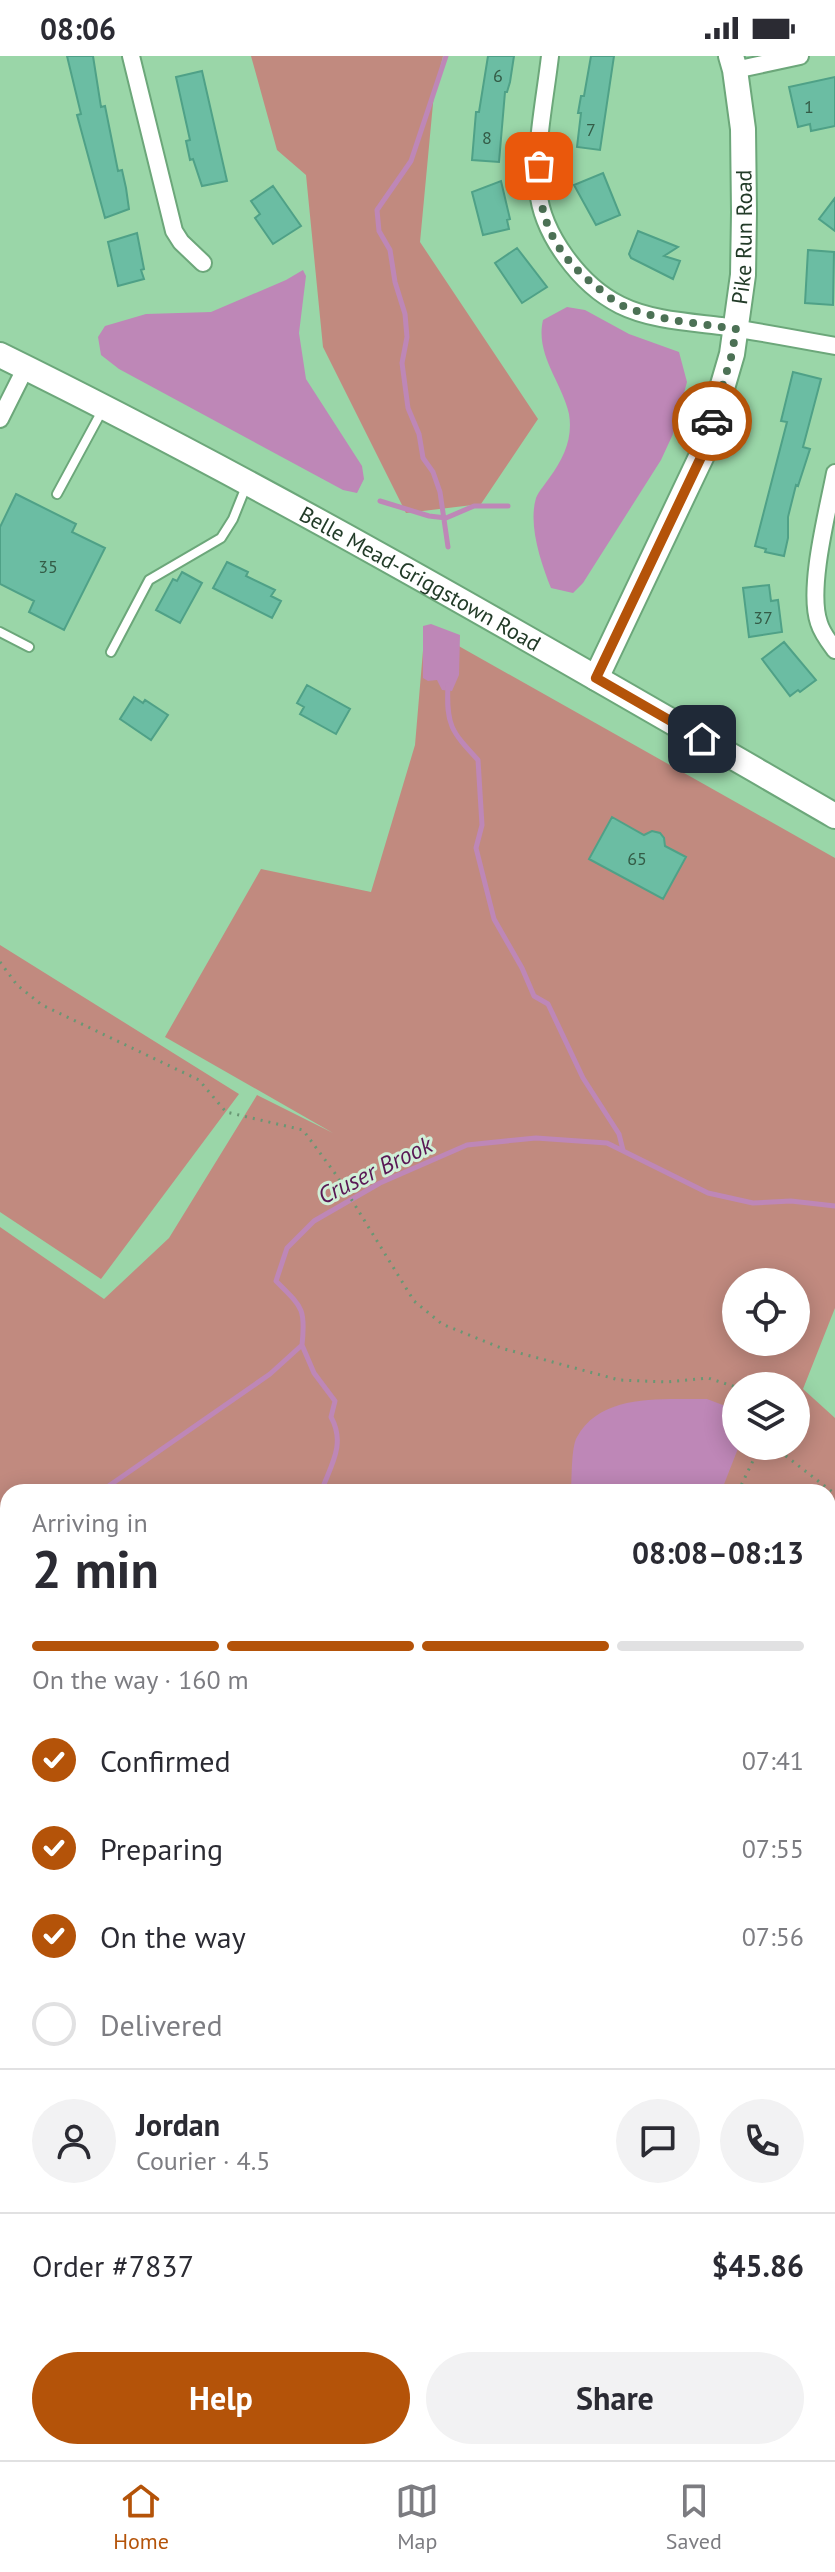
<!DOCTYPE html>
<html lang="en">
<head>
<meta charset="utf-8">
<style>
	body { margin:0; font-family:"PT Sans",sans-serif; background:#f2f2f3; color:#2b2b33; height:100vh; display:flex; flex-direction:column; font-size:30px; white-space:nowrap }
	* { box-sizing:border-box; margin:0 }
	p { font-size:26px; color:#7c7c81 }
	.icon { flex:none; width:44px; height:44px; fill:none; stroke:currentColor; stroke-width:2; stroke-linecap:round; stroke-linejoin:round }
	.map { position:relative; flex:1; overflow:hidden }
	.drawer { position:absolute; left:0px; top:1428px; width:836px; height:976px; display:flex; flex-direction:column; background:#fff; border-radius:24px 24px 0 0; box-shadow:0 4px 20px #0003 }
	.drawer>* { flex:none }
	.tools { position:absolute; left:722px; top:1212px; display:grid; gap:16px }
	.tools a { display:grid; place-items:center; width:88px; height:88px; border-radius:50%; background:#fff; box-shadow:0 4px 20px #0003; font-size:40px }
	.pin { position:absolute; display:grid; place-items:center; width:68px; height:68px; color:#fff; margin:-34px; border-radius:16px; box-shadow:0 4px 12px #0006 }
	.courier { position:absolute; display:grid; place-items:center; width:80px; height:80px; margin:-40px; border:6px solid #b45309; border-radius:50%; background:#fff; color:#222; box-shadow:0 2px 10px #0007 }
	.headline em { font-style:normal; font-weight:700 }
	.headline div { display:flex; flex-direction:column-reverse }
	.headline { display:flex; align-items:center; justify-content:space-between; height:136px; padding:0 32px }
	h1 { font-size:52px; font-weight:700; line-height:60px }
	.bar { display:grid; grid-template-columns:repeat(4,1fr); gap:12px 8px; align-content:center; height:96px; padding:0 32px }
	.bar i { height:10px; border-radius:6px; background:#e1e1e2 }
	.bar .current { background:#b45309 }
	.bar p { grid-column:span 4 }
	.line { display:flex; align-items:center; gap:20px; padding:0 32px; border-top:2px solid #e1e1e2 }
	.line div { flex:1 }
	.round { display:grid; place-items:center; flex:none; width:84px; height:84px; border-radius:42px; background:#f2f2f3 }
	ol { padding:0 32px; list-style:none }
	li { display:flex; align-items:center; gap:24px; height:88px }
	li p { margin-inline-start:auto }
	li .icon { padding:8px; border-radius:50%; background:#b45309; color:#fff; stroke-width:4 }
	li:last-child { color:#7c7c81 }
	li i { width:44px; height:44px; border:4px solid #e1e1e2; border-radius:50% }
	.button { display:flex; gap:16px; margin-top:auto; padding:16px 32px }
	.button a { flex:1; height:92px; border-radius:48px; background:#b45309; color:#fff; font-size:32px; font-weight:700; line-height:92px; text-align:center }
	.button a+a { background:#f2f2f3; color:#2b2b33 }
	.status { display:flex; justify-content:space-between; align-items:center; height:56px; padding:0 40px; background:#fff; direction:ltr }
	.status svg { height:22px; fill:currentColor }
	.dock { display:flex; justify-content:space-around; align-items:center; height:112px; border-top:2px solid #e1e1e2; background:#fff; font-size:22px; color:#7c7c81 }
	.dock a { display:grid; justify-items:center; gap:4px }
	.dock .current { color:#b45309 }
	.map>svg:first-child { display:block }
	.green { fill:#c18a7f; fill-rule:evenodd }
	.water { fill:#be87b7 }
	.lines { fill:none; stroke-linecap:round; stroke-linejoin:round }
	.stream { stroke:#be87b7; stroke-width:5 }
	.building { fill:#6bbda3; stroke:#4fa187; stroke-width:2 }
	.lane-casing { stroke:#6ca77a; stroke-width:12 }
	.street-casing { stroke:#6ca77a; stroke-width:20 }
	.secondary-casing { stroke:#6ca77a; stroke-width:28 }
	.path { stroke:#699774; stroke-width:3; stroke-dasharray:2 6; stroke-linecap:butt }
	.lane { stroke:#fff; stroke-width:8 }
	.street { stroke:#fff; stroke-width:16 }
	.secondary { stroke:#fff; stroke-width:24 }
	.done { stroke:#4c7155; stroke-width:8; stroke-dasharray:0 14.4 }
	.route { stroke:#b45309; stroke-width:10 }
	.labels { text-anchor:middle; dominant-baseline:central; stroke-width:6; stroke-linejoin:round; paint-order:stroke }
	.number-label { font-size:18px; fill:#345c47 }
	.street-label { font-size:22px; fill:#223b28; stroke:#d1efd7 }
	.water-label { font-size:24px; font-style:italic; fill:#591654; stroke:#d1efd7 }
</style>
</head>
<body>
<div class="status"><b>08:06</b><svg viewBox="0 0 49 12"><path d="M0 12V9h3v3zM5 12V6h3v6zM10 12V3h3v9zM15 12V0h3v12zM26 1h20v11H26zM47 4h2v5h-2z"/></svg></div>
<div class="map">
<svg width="835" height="2404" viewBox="0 0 835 2404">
	<rect width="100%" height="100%" fill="#9ad6a8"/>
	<path class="green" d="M251,0h192l-9,37 -14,149 118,177 -57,85 -75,9 -83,-166 -17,-172 -29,-25z
		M425,571l410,231v450l-32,81 32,29v244l-7,-5v-165h-820v180l-8,-1v-444l104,72 65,-61 88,-143 76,38 -168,-96 96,-168 110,23 44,-147zM736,1226h60v60h-60zM736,1330h60v60h-60z
		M0,889l239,149 -138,185 -101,-67z
		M835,2247v157h-124l7,-8h110v-142z
		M245,2396h94l-6,8h-94z"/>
	<path class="water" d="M303,214l3,6 -7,57 7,46 56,87 2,13 -7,14 -14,-3 -224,-121 -18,-14 -3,-18 7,-11 41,-12 65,-2 75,-32z
		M567,251l18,3 44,24 50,18 8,30 -14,52 -12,26 -78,123 -10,10 -22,-5c-10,-25 -23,-63 -15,-90 3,-7 10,-15 14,-21 14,-19 23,-39 19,-63 -7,-32 -34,-59 -26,-94z
		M431,568l29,11 -1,40 -7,16 -10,-1 -5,-10 -9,1 -5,-3v-52z
		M707,1343l29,11v36h3l-18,46h-150c1,-13 0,-45 6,-55 25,-45 87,-37 130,-38z"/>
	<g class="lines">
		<path class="stream" d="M446,0l-35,105 -34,49 2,21 11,19 5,32 10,32 2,23 -5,26 6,45 11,26 4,24 10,14 7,20 8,55
			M380,445l49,15 17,2 28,-12h34
			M448,629c-2,40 3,46 30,75l4,65 -6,23 18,71 28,49 12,28 14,8 35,74 36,56 4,16
			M302,1289l12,28 21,28 -4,16c15,27 0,48 -10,75
			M100,1436l170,-118 32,-29c4,-37 0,-38 -26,-64l11,-33 27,-27 66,-38 87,-38 69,-7 71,5 101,50 45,10 38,-2 44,5
			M0,1512l8,-9"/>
	</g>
	<path class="building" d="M67,0h26l8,51 4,-1 13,65 4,-1 4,18 3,21 -24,9 -28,-103 4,-1z
		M488,0h26l-4,26 -3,10h-2l-6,70 -27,-2 4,-48h3z
		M591,0h23l-14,94 -23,-3 4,-34h-3l3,-17h3z
		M202,15l25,110 -25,5 -9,-27 -3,1 -4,-19 4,-1 -14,-63z
		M835,21v49l-24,5 -1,-7 -12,3 -9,-40z
		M603,117l17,42 -24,10 -22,-40z
		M501,125l9,38 -3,1 2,9 -26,6 -11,-43z
		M273,130l28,40 -28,18 -18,-26 5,-4 -9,-13z
		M835,142v33l-16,-12z
		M638,175l40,16 -14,9 16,5 -7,18 -42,-21 -2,-4z
		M137,177l7,36 -3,1 3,9 -26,7 -10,-44z
		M517,192l30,39 -25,16 -27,-40z
		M808,194l26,2 -1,53 -28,-2z
		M793,316l28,7 -18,68 7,2 -12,37 -2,-1 -8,32v21l-4,18 -19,-4 1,-3 -11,-3 32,-124 -6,-1z
		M16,438l60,30 -4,8 33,16 -41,82 -35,-18 5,-11 -34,-17v-57z
		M227,506l21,10 -2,4 29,14 -4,6 10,5 -9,17 -59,-30z
		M182,516l20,11 -22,40 -24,-13 17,-31 4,2z
		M769,529l2,16 7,-1 4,32 -33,5 -6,-49z
		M784,586l32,38 -16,12 -2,-2 -8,6 -28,-37z
		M307,629l43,24 -14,25 -36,-20 4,-7 -7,-4z
		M134,641l9,6 2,-3 23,15 -17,25 -31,-21z
		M612,761l32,18 8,-4 8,2 4,5 1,8 21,11 -23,42 -74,-40z"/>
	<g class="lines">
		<defs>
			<path id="lane" d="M57,438l46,-85
				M0,576l29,15
				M111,596l38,-72 72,-42 12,-19 14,-35"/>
			<path id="street" d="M131,0l43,175 7,11 22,21
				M550,0c-5,43 -15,90 -12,134 4,44 42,95 82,115 30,15 68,17 101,21 38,6 76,13 114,20
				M735,14l65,-14
				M0,363l26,-52
				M835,417c-7,37 -28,116 -16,150 3,10 10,19 16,27
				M828,1782l7,5
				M0,1834l8,2
				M828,2059l7,-9
				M52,2404l6,-8"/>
			<g id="secondary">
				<path id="s1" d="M0,299c285,140 560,302 835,461"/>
				<path id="s2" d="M596,622l107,-225 29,-99 11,-79 1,-63 -1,-83 -8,-59 -4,-14"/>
			</g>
		</defs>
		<use href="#lane" class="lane-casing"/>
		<use href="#street" class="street-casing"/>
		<use href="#secondary" class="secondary-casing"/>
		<path class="path" d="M0,906l17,23 25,20 157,75 27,32 77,18 34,46 77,125 28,23 59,24 118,32 48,2 41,-4 28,9
			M773,1390l62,48
			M738,1436l22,-46"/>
		<use href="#lane" class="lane"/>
		<use href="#street" class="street"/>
		<use href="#secondary" class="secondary"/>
	</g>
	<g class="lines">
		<path class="done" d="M539,110c-2,52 16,89 58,121 7,6 16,14 24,18 36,16 77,18 115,24l-4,25 -20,67"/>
		<path class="route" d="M702,683l-106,-61 107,-225 9,-32"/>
	</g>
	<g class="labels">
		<g class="number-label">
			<text x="498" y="19">6</text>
			<text x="809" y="50">1</text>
			<text x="591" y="73">7</text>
			<text x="487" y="81">8</text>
			<text x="48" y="510">35</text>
			<text x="763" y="561">37</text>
			<text x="637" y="802">65</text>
		</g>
		<g class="street-label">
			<text stroke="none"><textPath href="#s2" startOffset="470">Pike Run Road</textPath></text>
			<text stroke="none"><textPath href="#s1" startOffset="476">Belle Mead-Griggstown Road</textPath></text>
		</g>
		<g class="water-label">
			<text transform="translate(375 1114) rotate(-26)">Cruser Brook</text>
		</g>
	</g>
</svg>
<div class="tools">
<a><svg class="icon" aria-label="locate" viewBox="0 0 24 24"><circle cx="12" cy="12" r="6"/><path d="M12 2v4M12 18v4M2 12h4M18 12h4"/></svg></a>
<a><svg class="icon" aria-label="layers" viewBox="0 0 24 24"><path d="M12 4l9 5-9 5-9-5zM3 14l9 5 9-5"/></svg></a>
</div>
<div class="pin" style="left:539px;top:110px;background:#ea580c"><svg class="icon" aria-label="bag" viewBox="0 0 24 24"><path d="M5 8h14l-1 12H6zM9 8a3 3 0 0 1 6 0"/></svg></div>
<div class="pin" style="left:702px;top:683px;background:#1f2937"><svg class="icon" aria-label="home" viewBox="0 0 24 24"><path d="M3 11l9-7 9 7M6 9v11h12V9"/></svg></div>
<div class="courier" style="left:712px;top:365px"><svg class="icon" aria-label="car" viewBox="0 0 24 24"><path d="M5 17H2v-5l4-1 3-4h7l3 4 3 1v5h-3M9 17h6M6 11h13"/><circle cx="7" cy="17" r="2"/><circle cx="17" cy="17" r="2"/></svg></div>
<section class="drawer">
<div class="headline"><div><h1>2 min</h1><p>Arriving in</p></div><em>08:08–08:13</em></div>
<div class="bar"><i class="current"></i><i class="current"></i><i class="current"></i><i></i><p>On the way · 160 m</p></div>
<ol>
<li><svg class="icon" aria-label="check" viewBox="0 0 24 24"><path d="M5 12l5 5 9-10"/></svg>Confirmed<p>07:41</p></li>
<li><svg class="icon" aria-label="check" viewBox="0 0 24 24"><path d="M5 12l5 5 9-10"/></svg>Preparing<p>07:55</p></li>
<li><svg class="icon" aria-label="check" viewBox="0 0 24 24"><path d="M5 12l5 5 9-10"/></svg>On the way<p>07:56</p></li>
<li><i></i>Delivered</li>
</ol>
<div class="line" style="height:144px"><a class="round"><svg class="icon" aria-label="person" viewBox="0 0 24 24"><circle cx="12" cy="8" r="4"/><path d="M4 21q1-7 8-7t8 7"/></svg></a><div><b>Jordan</b><p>Courier · 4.5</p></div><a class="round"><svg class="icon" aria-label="chat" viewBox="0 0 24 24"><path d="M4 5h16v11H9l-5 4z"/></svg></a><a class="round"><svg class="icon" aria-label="phone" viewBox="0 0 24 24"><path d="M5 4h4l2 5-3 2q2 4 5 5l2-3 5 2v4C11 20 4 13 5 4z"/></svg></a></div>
<div class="line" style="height:104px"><div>Order #7837</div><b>$45.86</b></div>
<div class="button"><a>Help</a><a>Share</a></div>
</section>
</div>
<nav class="dock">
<a class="current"><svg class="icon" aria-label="home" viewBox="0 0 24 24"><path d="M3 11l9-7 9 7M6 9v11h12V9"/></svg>Home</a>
<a><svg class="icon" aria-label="map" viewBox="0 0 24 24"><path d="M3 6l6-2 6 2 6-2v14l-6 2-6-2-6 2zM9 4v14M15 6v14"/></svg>Map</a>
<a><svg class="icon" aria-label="saved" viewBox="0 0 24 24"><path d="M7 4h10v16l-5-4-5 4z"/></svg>Saved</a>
</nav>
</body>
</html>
